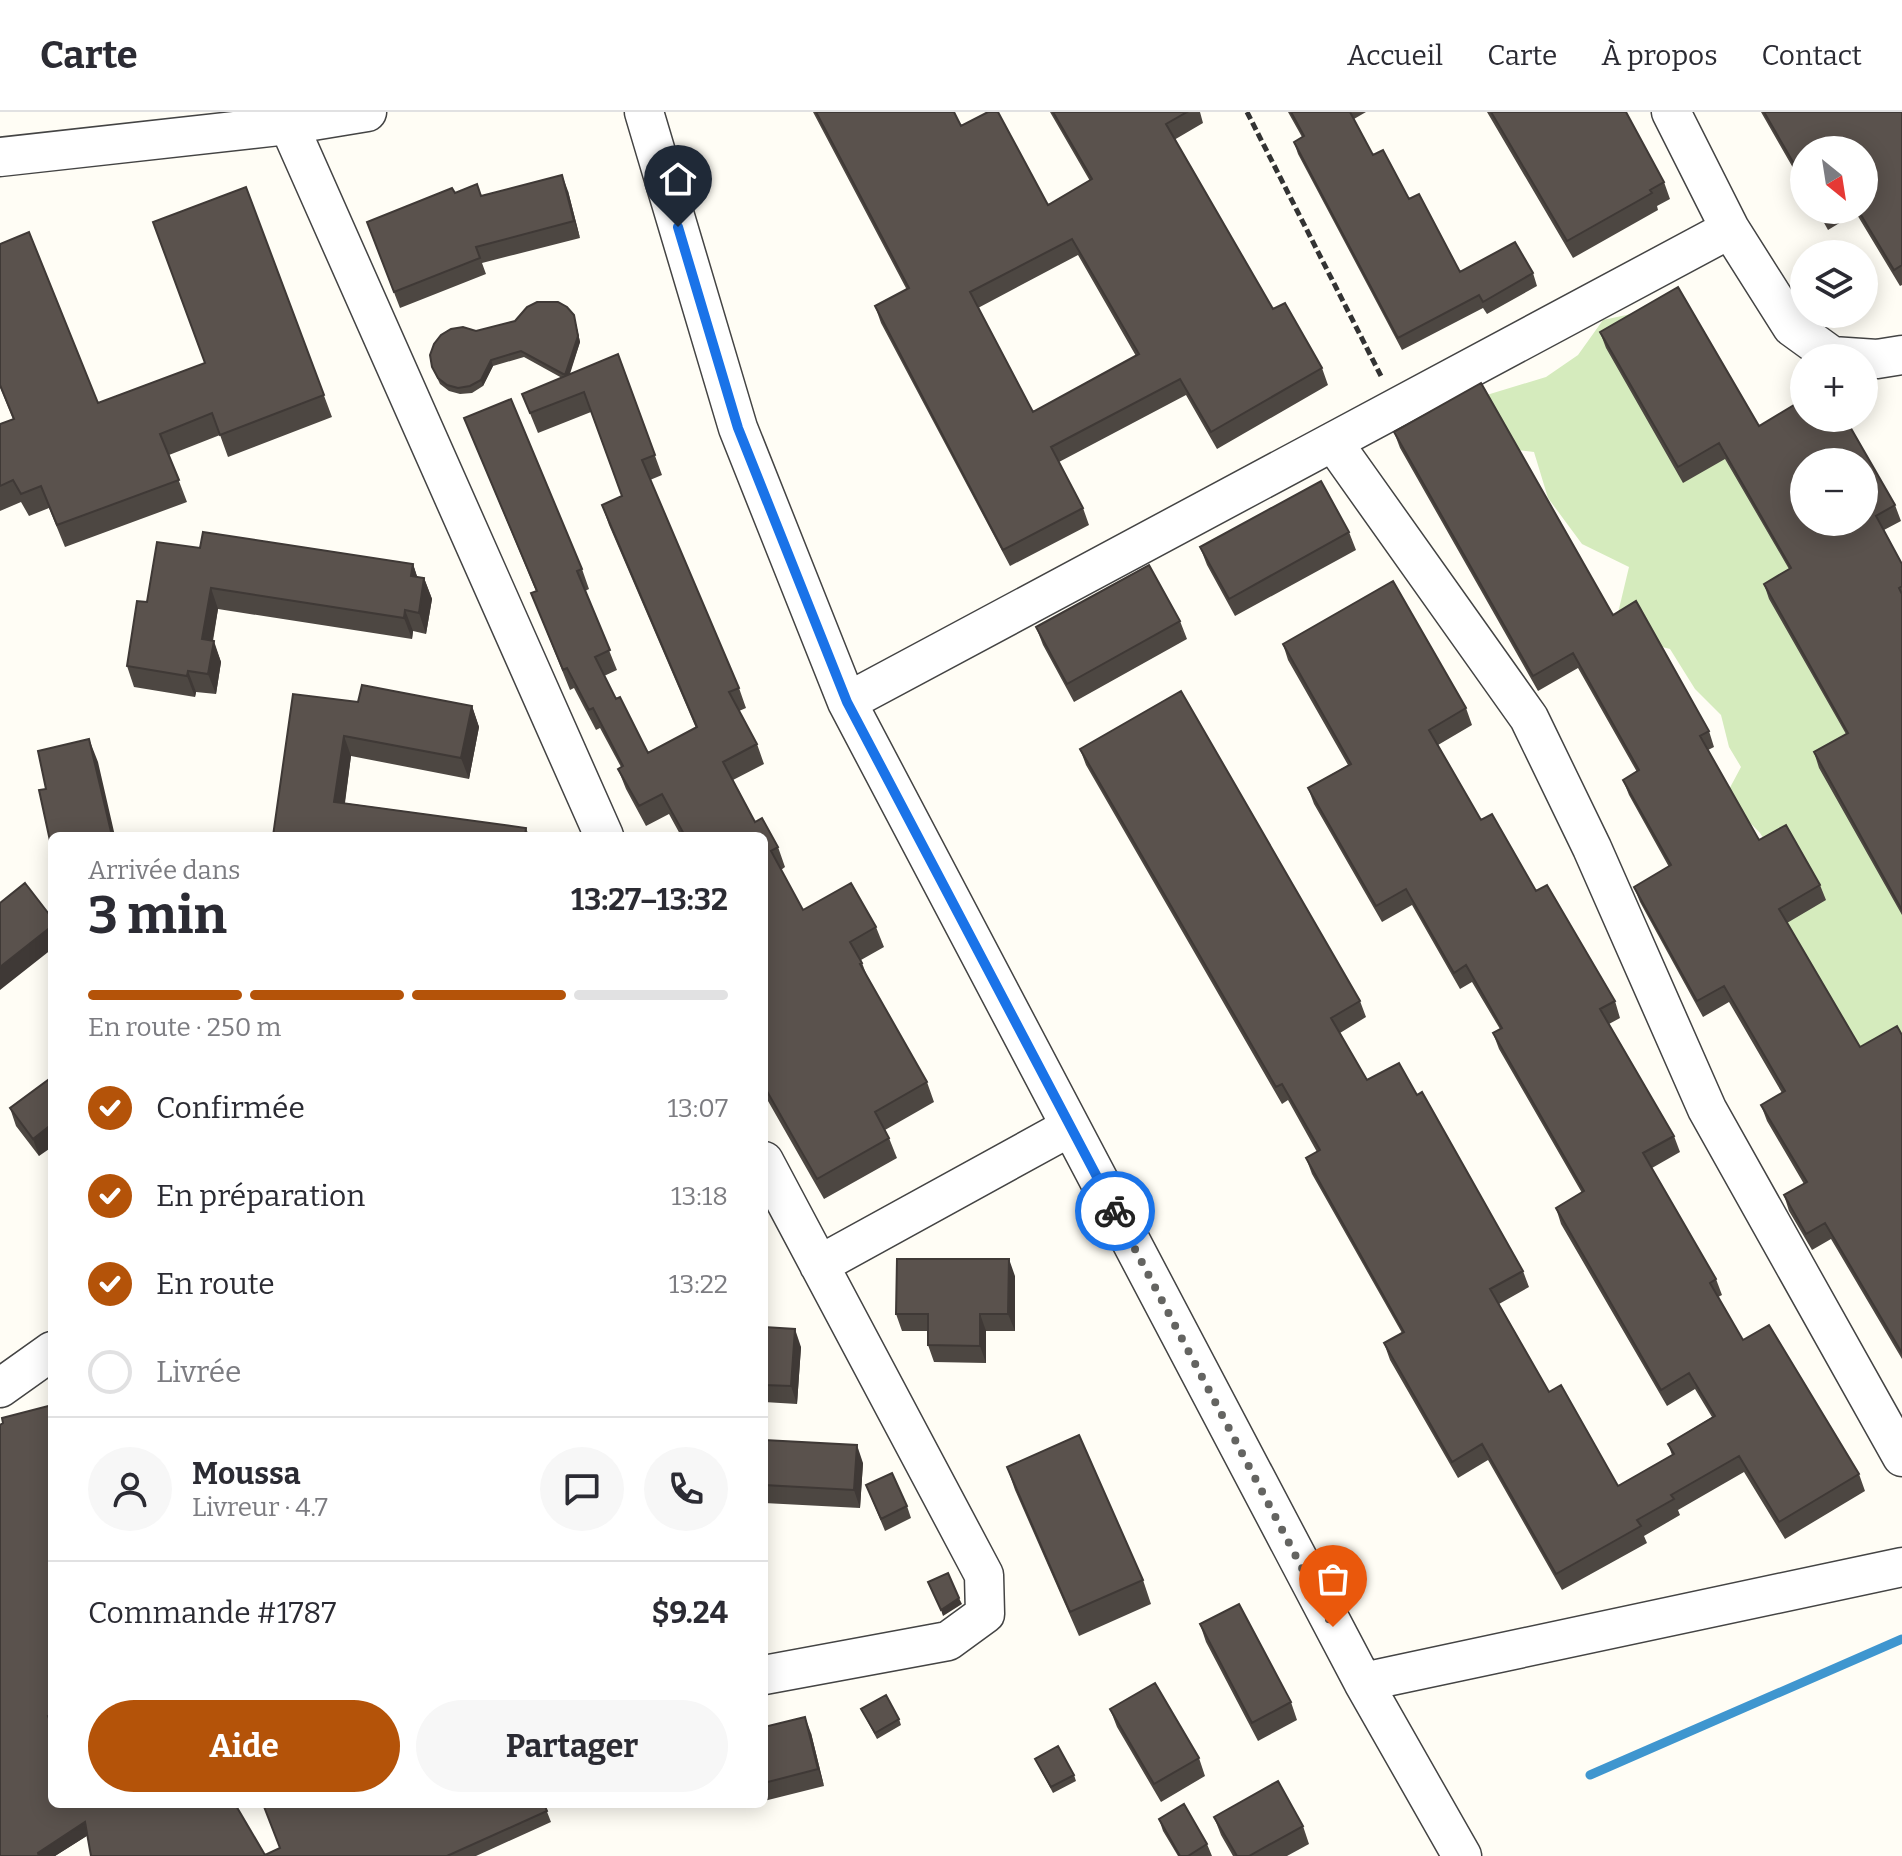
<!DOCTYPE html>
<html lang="fr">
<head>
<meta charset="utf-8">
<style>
	body { margin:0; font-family:Bitter,serif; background:#f7f7f7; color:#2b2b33; height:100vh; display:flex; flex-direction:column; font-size:30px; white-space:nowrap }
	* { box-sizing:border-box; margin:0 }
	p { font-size:26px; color:#7c7c81 }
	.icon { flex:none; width:44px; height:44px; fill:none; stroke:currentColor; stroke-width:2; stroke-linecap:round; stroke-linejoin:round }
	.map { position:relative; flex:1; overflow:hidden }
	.side { position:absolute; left:48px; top:720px; width:720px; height:976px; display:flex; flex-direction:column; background:#fff; border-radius:12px; box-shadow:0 4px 20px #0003 }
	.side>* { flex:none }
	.needle { width:52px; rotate:150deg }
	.buttons { position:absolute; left:1790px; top:24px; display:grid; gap:16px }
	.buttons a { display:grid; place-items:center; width:88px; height:88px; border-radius:50%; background:#fff; box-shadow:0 4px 20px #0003; font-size:40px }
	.pin { position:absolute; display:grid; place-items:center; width:68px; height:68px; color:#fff; margin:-82px -34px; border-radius:50% 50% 50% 0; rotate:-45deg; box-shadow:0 0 8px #0007 }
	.pin .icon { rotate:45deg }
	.courier { position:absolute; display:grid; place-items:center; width:80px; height:80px; margin:-40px; border:6px solid #1a73e8; border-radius:50%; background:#fff; color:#222; box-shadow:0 2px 10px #0007 }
	.overview em { font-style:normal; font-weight:700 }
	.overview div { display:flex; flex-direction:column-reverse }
	.overview { display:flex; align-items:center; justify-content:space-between; height:136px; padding:0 40px }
	h1 { font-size:52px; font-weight:700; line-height:60px }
	.bar { display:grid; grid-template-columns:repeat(4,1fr); gap:12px 8px; align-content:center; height:96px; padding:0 40px }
	.bar i { height:10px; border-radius:6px; background:#e1e1e2 }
	.bar .active { background:#b45309 }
	.bar p { grid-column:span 4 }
	.line { display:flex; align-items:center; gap:20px; padding:0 40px; border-top:2px solid #e1e1e2 }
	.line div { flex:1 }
	.round { display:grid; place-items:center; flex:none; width:84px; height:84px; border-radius:42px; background:#f7f7f7 }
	ol { padding:0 40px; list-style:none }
	li { display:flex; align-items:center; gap:24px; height:88px }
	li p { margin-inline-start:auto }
	li .icon { padding:8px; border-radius:50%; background:#b45309; color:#fff; stroke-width:4 }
	li:last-child { color:#7c7c81 }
	li i { width:44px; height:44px; border:4px solid #e1e1e2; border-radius:50% }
	.button { display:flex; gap:16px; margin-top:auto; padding:16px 40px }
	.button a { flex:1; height:92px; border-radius:48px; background:#b45309; color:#fff; font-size:32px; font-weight:700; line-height:92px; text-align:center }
	.button a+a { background:#f7f7f7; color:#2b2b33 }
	header { display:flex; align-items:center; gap:48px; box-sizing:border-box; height:112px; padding:0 40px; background:#fff; border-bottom:2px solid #e1e1e2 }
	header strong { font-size:38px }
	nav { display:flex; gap:44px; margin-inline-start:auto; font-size:28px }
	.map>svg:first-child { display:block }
	.grass { fill:#d5ebbd }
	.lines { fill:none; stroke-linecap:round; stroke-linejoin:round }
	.stream { stroke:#3f96cf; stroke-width:9 }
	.minor-casing { stroke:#444; stroke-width:41 }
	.path { stroke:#333; stroke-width:5; stroke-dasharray:8 4; stroke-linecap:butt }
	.minor { stroke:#fff; stroke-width:38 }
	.wall { fill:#4d4742; fill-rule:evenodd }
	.shaded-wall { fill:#3f3936 }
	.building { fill:#5a524d; stroke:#3f3936; stroke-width:2; fill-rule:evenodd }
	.done { stroke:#646461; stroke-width:8; stroke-dasharray:0 14.4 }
	.route { stroke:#1a73e8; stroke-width:10 }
</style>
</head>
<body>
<header>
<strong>Carte</strong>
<nav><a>Accueil</a><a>Carte</a><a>À propos</a><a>Contact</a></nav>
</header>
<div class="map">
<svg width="1902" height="1744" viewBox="0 0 1902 1744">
	<rect width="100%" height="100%" fill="#fffdf5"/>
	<path class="grass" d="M1631,202l271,378v379l-90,-40 -25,-109 16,-22 -43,-67 -35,-36 16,-30 -12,-20 -8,-32 -26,-26 -25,-40 -57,-15 16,-67 -47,-23 -34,-46 -14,-46 -65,-8 -2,-43 79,-24 32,-22 25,-35z"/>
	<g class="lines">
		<path class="stream" d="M1590,1663l312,-136"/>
		<defs>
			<path id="minor" d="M283,0l321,724
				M644,0l94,316 109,274 516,980 99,174
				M1671,0l59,117 62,98 40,29 45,3 25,-4
				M0,45l288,-32 79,-13
				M1333,330l196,276 63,130 115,261 195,348
				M847,590l883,-473
				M764,1049l220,414 1,39 -37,27 -184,34
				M819,1153l251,-138
				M0,1276l52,-37
				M1363,1570l539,-115"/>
		</defs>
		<use href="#minor" class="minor-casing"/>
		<path class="path" d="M1247,0l135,266"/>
		<use href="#minor" class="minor"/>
	</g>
	<path class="wall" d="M813,0h141l7,14 87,79 42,-24 -40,-69h150l3,11 -29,17 99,169 49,59 6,17 -111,64 -31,-54 -127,67 24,46 6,17 -79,41 -129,-243 -6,-17 32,-16zM1078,143l58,101 -103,56 -55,-104z
		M1288,0h78l-12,7 19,36 36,44 51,73 73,1 4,13 -50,28 -4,-6 -81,42 -104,-196 -4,-12 8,-5z
		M1487,0h139l38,70 6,17 -13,7 1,4 -85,48z
		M1761,0h141v173l-2,1 -44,-73 -28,17 -11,-20h47l-60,-60v37z
		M246,75l86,230 -104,40 -8,-22 -51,20 18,47 -122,45 -16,-39 -20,8 -8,-14 -21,9v-87l13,-5 -13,-32v-143l98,159 107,-40z
		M568,79l12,47 -98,25 4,11 -86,34 -27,-70 82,-45 26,3z
		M574,203l6,27 -10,32 48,-20 44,121 -12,5 89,208 7,20 -7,3 18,33 7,20 -31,16 22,42 23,25 7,20 -4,3 22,40 73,17 8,20 -23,13 7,19 59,103 7,20 -49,28 4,8 8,20 -73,41 -60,-105v-258h-83l-12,-22 -23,12 -20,-37 -8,-20 3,-2 -21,-39 -4,2 -22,-42 -4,2 -39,-97 5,-2 -72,-173 118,151 7,20 -4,2 32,79 -13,6 12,23 32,54 48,-25 -87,-203 -7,-20 20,-9 -31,-84 -53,21 -16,-39 40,-16 -38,-21 -31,9 -10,20 -11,7 -12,1 -11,-3 -9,-7 -8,-17z
		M1600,220l295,173 6,16 -17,9 18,34v351l-83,-147 -5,-16 32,-18 -77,-135 -5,-15 25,-15 -64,-110 -42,24 -77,-135z
		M1394,320l219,183 96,116 5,16 -6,3 51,90 61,45 6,15 -39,23 73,124 42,-12v324l-71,-120 -19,11 -23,-39 -5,-16 20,-11 -37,-63 -6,-16 21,-12 -53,-91 -26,15 -63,-115 -6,-15 35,-20 -40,-72 -6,-15 14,-8 -59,-104 -40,23 -138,-243z
		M1349,420l7,18 -121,66 -28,-51 -7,-18z
		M200,436l213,16 4,13 7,1 8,21 -6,35 -13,-3 -1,8 -194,-30 -5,32 8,21 -5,32 -20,-2 -1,5 -61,-10 -7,-21 20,-64z
		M1180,509l7,18 -113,63 -31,-57 -7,-18z
		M1283,532l183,64 6,17 -34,20 43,75 55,71 79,110 5,17 -11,6 65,112 6,16 -28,16 64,111 6,16 -4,2 25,43 116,134 6,17 -80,48 -41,-67 -66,38 2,5 -36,21 3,7 -85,47 -74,-130 -30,18 -68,-118 -6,-17 18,-10 -90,-159 -6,-16 11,-6 -29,-52 -6,4 -196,-339 -6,-16 280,252 6,16 -26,16 27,47 50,15 106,176 6,16 -30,17 50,88 69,94 54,-31 -4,-11 44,-27 -17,-28 -28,17 -106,-182 -5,-16 26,-15 -83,-144 -6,-16 7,-4 -28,-47 -12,7 -48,-84 -30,17 -68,-118 -6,-16 40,-23 -60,-105z
		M358,590l114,4 7,21 -10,52 -118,-23 -6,47 181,25 3,8h-256z
		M52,965l-13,79 -23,-30 -6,-18z
		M1015,1164v55h-29v32l-52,-1 -6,-17v-14h-26l-6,-17z
		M764,1215l37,20 -4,57 -33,-2z
		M52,1293v399l213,51 279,-51 7,18 -75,34h-385l-3,-21 -33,21h-55z
		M764,1328l99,23 -3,45 -96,-5z
		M1007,1355l136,113 8,24 -72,32 -64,-146z
		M866,1373l41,21 4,12 -26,13z
		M1200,1512l91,78 6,18 -39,21 -52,-99z
		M861,1597l38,10 2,6 -24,14z
		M1110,1597l89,49 6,18 -44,26 -44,-75z
		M764,1615l47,6 13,53 -60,15z
		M1035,1647l39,16 2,6 -23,12z
		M674,1692h51l-50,4z
		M1214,1705l89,9 6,18 -22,12h-54l-12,-21z
		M1159,1707l48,25 5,12h-34l-15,-25z"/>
	<path class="shaded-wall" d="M562,63l6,16 12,47 -6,-17z
		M574,203l6,27 -13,39 -2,-6z
		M491,248l2,6 -10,20 -2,-6z
		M413,452l7,21 -9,-9z
		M424,466l8,21 -6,35 -7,-21z
		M211,476l7,21 -9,51 -7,-21z
		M405,498l8,21 -1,8 -8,-21z
		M214,529l7,21 -5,32 -8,-20z
		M188,559l8,21 -1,5 -8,-21z
		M472,594l7,21 -10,52 -8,-21z
		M344,624l7,20 -9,66 -8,-20z
		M89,627l9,23 17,74h-3z
		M52,814v23l-52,41v-23z
		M52,1012v23l-13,9 -6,-17z
		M1009,1147l6,17v55l-7,-17z
		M980,1202l6,17v32l-6,-17z
		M795,1217l6,18 -4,57 -6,-18z
		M857,1333l6,18 -3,45 -6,-18z
		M959,1486l3,6 -19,12 -2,-6z
		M805,1605l6,16 13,53 -6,-17z
		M85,1710l5,12 -35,22h-16l-1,-3z"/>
	<path class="building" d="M816,0h138l7,14 27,-14h10l50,93 44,-26 -39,-67h134l-21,12 107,185 12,-6 37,65 -111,64 -31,-53 -129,68 32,61 -80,42 -128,-244 34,-18zM1072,127l67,115 -106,58 -63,-120z
		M1291,0h59l23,43 10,-5 26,49 10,-5 41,78 55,-30 18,31 -50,29 -4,-7 -81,43 -104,-196 10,-6z
		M1491,0h135l38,70 -14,8 2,3 -85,48z
		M1764,0h138v153l-8,5 -36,-60h6v-60h-60v31z
		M562,63l12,46 -98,26 4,11 -86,34 -27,-70 85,-34 3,5 22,-9 4,12z
		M246,75l78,208 -104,40 -8,-22 -52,21 19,46 -122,45 -16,-39 -20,8 -8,-14 -13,6v-62l14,-5 -14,-34v-141l29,-12 69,171 107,-40 -52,-141z
		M1678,175l81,139 45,-27v19h41l50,87 -19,11 26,48v22l-3,2 3,6v316l-88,-158 34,-19 -84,-149 27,-16 -72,-125 -41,24 -78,-135zM1804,350h60v60h-60z
		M537,190h21l9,5 7,8 4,21 -13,39 -44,-24 -30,9 -10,20 -11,6 -12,2 -11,-3 -9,-7 -6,-11 -2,-12 4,-11 7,-9 10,-6 12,-2 13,4 39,-10 12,-14z
		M618,242l37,101 -13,5 97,228 -10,4 28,52 -34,18 32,60 7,-4 16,29 -7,4 32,59 48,-27 25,44 -26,15 12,21 -2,1 67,118 -52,30 14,26 -72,41 -53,-93v-250h-79l-23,-42 -23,12 -21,-37 5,-3 -30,-58 -4,2 -22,-42 -4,2 -32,-77 6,-2 -73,-173 47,-19 71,170 -5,2 33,79 -15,7 21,42 4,-2 28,56 49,-26 -95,-222 20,-9 -38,-104 -54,21 -8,-19z
		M1481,271l132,232 23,-14 73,130 -9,5 59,104 27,-15 34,60 -41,24 81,138 37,-21 5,9v318l-77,-130 -19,11 -22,-39 23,-13 -46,-77 24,-14 -61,-105 -27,15 -63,-114 37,-22 -48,-85 16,-10 -66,-117 -40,23 -139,-244z
		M1321,369l28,51 -120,67 -29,-52z
		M203,420l210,32 -2,12 13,2 -5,35 -14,-3 -1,8 -193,-30 -9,51 12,2 -6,33 -20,-3 -1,5 -60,-10 10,-65 10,1 10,-60 43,6z
		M1149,453l31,56 -113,63 -31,-57z
		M1393,469l73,127 -37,22 52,90 11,-6 44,77 11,-6 68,116 -15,8 74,127 -31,17 73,126 -6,4 33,57 26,-15 90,149 -80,48 -40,-66 -68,39 3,4 -37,21 4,6 -85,48 -74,-130 -30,18 -68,-119 20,-11 -98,-174 14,-8 -38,-66 -6,3 -196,-338 101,-58 179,310 -29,17 36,62 32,-17 18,32 5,-3 101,179 -33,18 59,103 12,-7 57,101 56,-32 -6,-10 47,-28 -26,-43 -28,17 -105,-182 28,-17 -91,-158 9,-5 -36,-63 -12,8 -48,-84 -30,17 -68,-118 43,-24 -68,-120z
		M362,573l110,21 -11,52 -117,-22 -10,66 192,26 -1,8h-252l20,-142 65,8z
		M89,627l23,97h-60v14l-13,-60 7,-1 -8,-38z
		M25,771l27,35v8l-52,41v-64z
		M52,965v47l-19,15 -23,-31z
		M897,1147h112l-1,55h-28v32l-52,-1v-31h-32z
		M764,1215l31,2 -4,57 -27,-1z
		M52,1293v131l-1,1 1,1v176l-4,2 4,11v77h183l30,51 15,-7 -17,-44h281l3,7 -100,45h-356l-6,-34 -47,31 1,3h-39v-431l3,-2 -1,-5z
		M1079,1323l64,145 -73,32 -63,-145z
		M764,1328l93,5 -3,45 -90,-5z
		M892,1361l15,33 -26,13 -15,-34z
		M948,1461l11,25 -18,12 -13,-28z
		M1239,1492l52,98 -39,21 -52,-99z
		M1155,1571l44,75 -45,26 -44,-75z
		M886,1583l13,24 -24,14 -14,-24z
		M805,1605l13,52 -54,14v-56z
		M1058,1634l16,29 -23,12 -16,-28z
		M1278,1669l25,45 -54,30h-12l-23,-39z
		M1184,1692l23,40 -19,12h-8l-21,-37z"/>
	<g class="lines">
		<path class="done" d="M1115,1099l218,416"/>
		<path class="route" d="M678,115l60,201 109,274 268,509"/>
	</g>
</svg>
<div class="buttons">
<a><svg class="needle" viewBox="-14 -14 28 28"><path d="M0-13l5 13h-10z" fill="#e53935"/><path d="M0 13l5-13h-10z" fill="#7c7c81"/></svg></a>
<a><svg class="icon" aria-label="layers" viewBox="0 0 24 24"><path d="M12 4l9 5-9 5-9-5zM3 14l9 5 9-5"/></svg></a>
<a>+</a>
<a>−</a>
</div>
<div class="pin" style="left:1333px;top:1515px;background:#ea580c"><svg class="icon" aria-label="bag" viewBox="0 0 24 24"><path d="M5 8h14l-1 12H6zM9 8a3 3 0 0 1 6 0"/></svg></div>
<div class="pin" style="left:678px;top:115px;background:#1f2937"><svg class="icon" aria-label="home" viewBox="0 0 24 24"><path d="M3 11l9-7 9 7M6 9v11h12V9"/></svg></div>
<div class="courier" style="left:1115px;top:1099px"><svg class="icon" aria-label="bike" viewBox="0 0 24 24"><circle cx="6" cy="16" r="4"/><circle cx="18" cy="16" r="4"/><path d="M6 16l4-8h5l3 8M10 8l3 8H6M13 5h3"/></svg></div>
<section class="side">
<div class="overview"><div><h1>3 min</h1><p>Arrivée dans</p></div><em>13:27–13:32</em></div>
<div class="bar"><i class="active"></i><i class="active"></i><i class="active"></i><i></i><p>En route · 250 m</p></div>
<ol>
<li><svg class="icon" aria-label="check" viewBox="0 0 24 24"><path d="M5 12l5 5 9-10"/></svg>Confirmée<p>13:07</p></li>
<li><svg class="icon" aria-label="check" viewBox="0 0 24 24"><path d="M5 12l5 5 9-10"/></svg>En préparation<p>13:18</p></li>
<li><svg class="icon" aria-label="check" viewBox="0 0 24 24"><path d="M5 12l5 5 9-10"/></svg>En route<p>13:22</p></li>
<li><i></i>Livrée</li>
</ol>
<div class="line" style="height:144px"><a class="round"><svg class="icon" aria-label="person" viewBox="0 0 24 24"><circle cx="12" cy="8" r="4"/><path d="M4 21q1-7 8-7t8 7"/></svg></a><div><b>Moussa</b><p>Livreur · 4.7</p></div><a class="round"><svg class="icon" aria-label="chat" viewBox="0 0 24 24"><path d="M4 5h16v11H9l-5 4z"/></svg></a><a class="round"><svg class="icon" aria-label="phone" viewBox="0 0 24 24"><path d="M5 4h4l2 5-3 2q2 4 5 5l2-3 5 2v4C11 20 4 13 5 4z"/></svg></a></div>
<div class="line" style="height:104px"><div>Commande #1787</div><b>$9.24</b></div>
<div class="button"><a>Aide</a><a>Partager</a></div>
</section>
</div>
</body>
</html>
